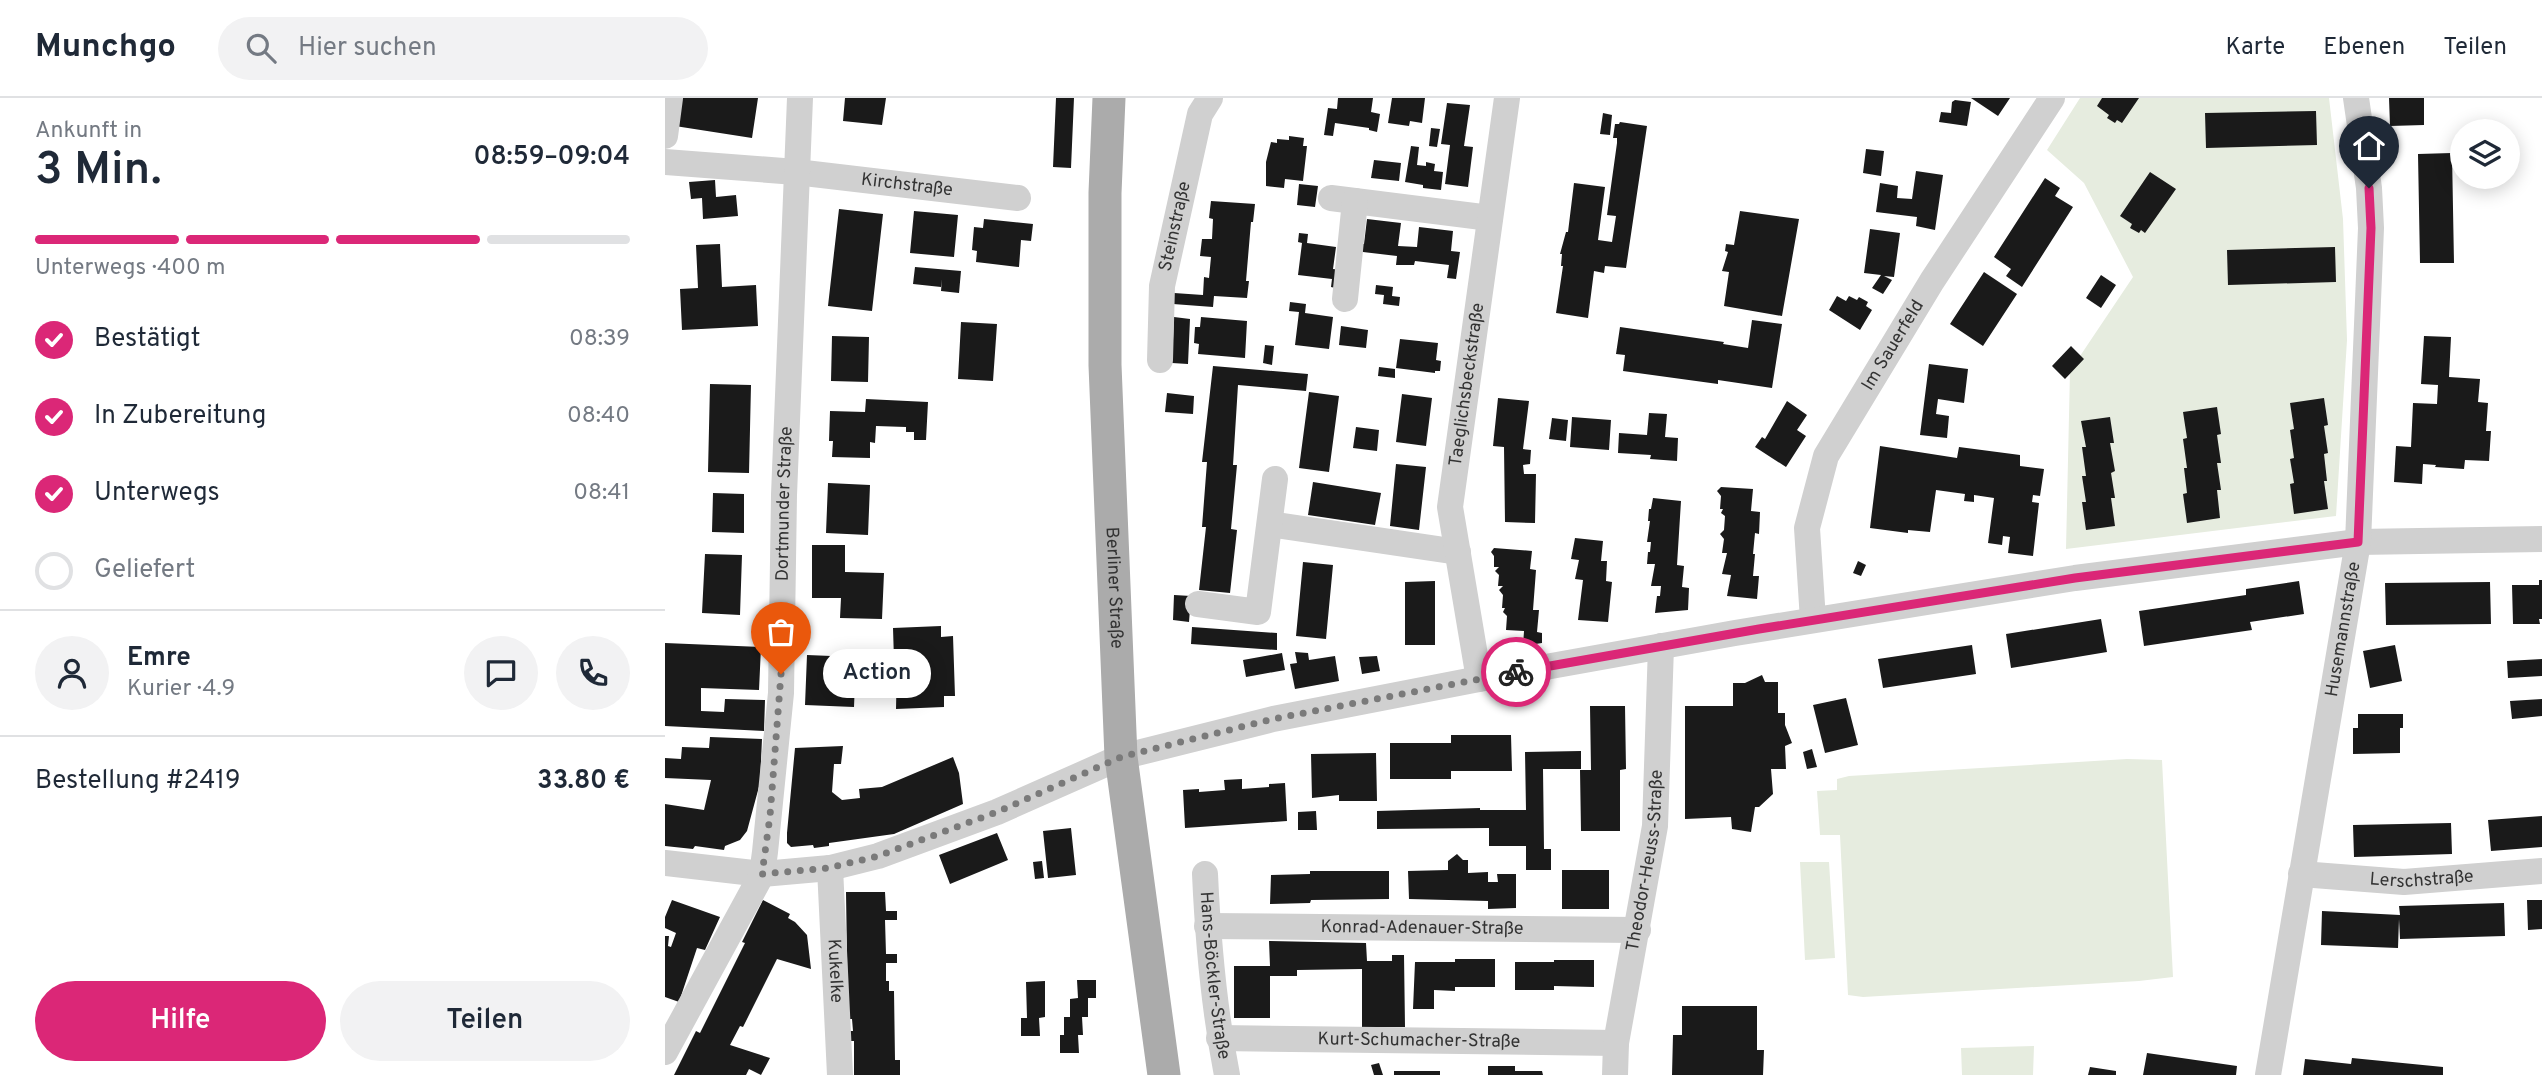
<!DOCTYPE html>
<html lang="de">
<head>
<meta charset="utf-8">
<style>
	body { margin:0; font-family:Overpass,sans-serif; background:#f2f2f3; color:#1f2937; height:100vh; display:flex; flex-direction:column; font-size:26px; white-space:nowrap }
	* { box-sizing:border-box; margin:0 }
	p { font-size:23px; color:#747a83 }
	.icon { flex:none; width:38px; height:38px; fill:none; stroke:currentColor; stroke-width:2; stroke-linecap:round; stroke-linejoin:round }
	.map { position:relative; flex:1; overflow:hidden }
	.side { display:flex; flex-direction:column; background:#fff; width:665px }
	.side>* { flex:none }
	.tools { position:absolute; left:1785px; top:21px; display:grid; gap:14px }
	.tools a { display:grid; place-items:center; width:70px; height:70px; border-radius:50%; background:#fff; box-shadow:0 4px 18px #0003; font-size:35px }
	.pin { position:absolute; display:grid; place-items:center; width:60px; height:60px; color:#fff; margin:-72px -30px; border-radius:50% 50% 50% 0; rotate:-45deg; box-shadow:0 0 7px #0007 }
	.pin .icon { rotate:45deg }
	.courier { position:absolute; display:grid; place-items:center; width:70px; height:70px; margin:-35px; border:5px solid #db2777; border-radius:50%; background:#fff; color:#222; box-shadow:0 2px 9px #0007 }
	.bubble { position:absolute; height:49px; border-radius:24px; background:#fff; box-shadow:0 4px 18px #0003; font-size:23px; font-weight:600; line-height:49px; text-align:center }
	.overview em { font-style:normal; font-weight:600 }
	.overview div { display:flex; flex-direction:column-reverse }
	.overview { display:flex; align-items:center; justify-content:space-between; height:119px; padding:0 35px }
	h1 { font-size:46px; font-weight:600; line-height:52px }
	.bar { display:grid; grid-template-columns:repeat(4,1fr); gap:10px 7px; align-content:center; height:84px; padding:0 35px }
	.bar i { height:9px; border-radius:5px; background:#e0e1e3 }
	.bar .selected { background:#db2777 }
	.bar p { grid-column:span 4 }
	.line { display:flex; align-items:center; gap:18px; padding:0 35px; border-top:2px solid #e0e1e3 }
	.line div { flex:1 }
	.round { display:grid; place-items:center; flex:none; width:74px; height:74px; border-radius:37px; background:#f2f2f3 }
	ol { padding:0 35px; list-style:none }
	li { display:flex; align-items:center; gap:21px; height:77px }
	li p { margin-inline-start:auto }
	li .icon { padding:7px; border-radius:50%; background:#db2777; color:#fff; stroke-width:4 }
	li:last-child { color:#747a83 }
	li i { width:38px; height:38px; border:4px solid #e0e1e3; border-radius:50% }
	.action { display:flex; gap:14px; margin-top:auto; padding:14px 35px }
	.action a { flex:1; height:80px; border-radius:42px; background:#db2777; color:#fff; font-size:28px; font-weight:600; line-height:80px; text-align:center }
	.action a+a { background:#f2f2f3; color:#1f2937 }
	header { display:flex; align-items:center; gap:42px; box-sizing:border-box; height:98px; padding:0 35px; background:#fff; border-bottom:2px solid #e0e1e3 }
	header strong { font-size:33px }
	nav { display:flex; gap:38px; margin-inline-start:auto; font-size:24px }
	.search { width:490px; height:63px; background:#f2f2f3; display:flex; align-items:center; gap:18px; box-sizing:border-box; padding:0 24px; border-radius:38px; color:#747a83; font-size:26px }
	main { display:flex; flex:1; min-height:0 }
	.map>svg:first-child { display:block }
	.green { fill:#e6ecdf }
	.building { fill:#1a1a1a }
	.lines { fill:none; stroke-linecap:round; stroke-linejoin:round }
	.minor { stroke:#d0d0d0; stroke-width:26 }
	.major { stroke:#ababab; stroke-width:33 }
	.done { stroke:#7a7a7a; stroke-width:7; stroke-dasharray:0 12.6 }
	.route { stroke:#db2777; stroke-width:9 }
	.labels { text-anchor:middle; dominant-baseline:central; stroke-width:7; stroke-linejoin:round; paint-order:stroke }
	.street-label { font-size:18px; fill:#333; stroke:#fff }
</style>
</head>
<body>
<header>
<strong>Munchgo</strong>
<div class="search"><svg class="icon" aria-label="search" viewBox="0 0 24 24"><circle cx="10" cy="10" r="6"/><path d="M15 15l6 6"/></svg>Hier suchen</div>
<nav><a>Karte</a><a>Ebenen</a><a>Teilen</a></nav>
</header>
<main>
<section class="side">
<div class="overview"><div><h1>3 Min.</h1><p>Ankunft in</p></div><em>08:59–09:04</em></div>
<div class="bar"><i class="selected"></i><i class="selected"></i><i class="selected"></i><i></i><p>Unterwegs · 400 m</p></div>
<ol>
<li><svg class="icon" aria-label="check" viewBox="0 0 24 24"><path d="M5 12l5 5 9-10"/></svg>Bestätigt<p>08:39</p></li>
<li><svg class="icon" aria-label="check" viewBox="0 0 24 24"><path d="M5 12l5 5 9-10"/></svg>In Zubereitung<p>08:40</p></li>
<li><svg class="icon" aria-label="check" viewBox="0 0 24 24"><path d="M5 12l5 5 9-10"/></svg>Unterwegs<p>08:41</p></li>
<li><i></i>Geliefert</li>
</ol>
<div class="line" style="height:126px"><a class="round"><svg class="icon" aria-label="person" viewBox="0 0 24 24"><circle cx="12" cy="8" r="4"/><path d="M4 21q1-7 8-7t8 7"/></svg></a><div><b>Emre</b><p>Kurier · 4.9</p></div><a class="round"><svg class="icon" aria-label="chat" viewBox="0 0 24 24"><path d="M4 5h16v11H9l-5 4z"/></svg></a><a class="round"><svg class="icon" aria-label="phone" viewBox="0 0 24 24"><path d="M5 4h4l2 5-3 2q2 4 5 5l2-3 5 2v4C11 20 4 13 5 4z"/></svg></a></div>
<div class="line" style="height:91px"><div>Bestellung #2419</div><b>33.80 €</b></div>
<div class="action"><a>Hilfe</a><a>Teilen</a></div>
</section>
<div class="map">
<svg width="1877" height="977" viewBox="0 0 1877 977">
	<rect width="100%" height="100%" fill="#fff"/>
	<path class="green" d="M1415,0h249l14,121 4,121 -11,176 -270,33 4,-178 63,-94 -49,-94 -37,-33z
		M1462,661l35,1 11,217 -34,4 -276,16 -15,-2 -8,-160h-20l-3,-44 20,-1v-11l12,-3z
		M1135,764h29l6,96 -30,2z
		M1369,948l-1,29h-71l-1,-27z"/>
	<path class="building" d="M14,0h79l-6,40 -77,-12z
		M180,0h41l-4,27 -39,-4z
		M391,0h18l-3,70 -18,-1z
		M673,0h35l-2,14 9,2 -3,18 -8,-2v-2l-34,-5 -2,13 -9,-1 4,-27 9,1z
		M727,0h33l-3,25 -12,-2 -1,5 -21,-3z
		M1306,0h39l-12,18z
		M1437,0h37l-17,25 -5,-3 -2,3 -8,-5 2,-3 -12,-9z
		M1724,0h35v27l-34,1z
		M1290,2l16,2 -4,24 -28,-4 2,-10 10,1 1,-11z
		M782,5l23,2 -6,41 9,1 -5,40 -23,-3 5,-39 -9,-1z
		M1651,13l1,34 -111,3 -1,-35z
		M938,15l9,2 -2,20 -10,-1z
		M955,24l27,4 -21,142 -21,-2 -1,7 -10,-2 -6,47 -32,-5 7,-47h-2l1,-12h-2l6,-22h2l6,-49 31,4 -7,53 14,2 4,-26 -9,-1 10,-72v-5h-4l2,-14h4z
		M766,30l9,1 -3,18 -8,-1z
		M624,38l15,2 -1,8h4l-4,35 -18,-2 -1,9 -18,-2v-24l5,-20 6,1v-4l12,1z
		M746,48l8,1 -2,18 9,1v-4l9,2 -1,7 9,1 -2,18 -18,-2v-3l-18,-3z
		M1201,51l18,2 -3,25 -18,-3z
		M1787,55l2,110h-34l-2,-109z
		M709,62l27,3 -2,18 -28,-3z
		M1251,73l27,4 -8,55 -19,-4 1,-9 -41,-5 4,-29 18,3 -1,12 15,1z
		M1485,74l26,17 -31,44 -4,-3 -2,3 -9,-5 2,-4 -12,-8z
		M1380,80l15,10 -5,8 18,11 -51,80 -16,-11 5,-7 -17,-12z
		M50,82l1,17 20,-2 2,21 -35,3 -1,-21 -11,1 -2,-17z
		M634,86l19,2 -3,21 -18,-2z
		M546,103l44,3 -2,18h-2l-5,59h3l-2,17 -33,-2 -1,11 -40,-3 1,-11 29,2 1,-18 5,1 2,-21 -11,-1 2,-17h10l1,-20 -4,-1z
		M174,111l44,5 -11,97 -44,-5z
		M249,113l44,4 -4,42 -44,-4z
		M1075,113l59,8 -17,97 -58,-10 5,-34 -7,-1 6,-19 -3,-1 1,-7 8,1z
		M319,121l49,5 -2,17 -10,-1 -2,27 -43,-5 1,-11 -5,-1 2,-23 9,1z
		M702,121l34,4 -3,23 19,1 2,-20 34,4 -2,20 9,1 -4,27 -9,-1 2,-13 -34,-4 -1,4h-18l1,-9 -34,-4 -8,-9 9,1z
		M1205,131l30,4 -6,44 -10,-1 8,4 -9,14 -11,-6 9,-13 -17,-2z
		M634,135l9,1 -1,9 29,4 -3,22 9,1 -2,19 -9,-2 1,-8 -34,-4 4,-32 -4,-1z
		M55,146l2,43 34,-2 2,41 -76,4 -2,-41 18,-1 -2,-43z
		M1670,149l1,35 -108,3 -1,-35z
		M250,169l46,4 -2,22 -18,-2 1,-12 -1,8 -28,-3z
		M1319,174l33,22 -34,52 -33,-22z
		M1436,177l15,10 -15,23 -15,-10z
		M711,187l17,2 -1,9 8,1 -1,9 -16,-2 1,-9 -9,-1z
		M1172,198l9,5 3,-5 8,4 2,-3 9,5 -2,4 6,4 -12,20 -31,-20z
		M625,204l16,2 -1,9 28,4 -4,32 -34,-4 4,-33 -10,-1z
		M509,219l16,2 -2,45 -16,-1z
		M536,219l46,4 -2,37 -47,-4 1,-10 -5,-1 1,-16h5z
		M1087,222l30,4 -10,64 -54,-8v4l-95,-13 2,-16 -9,-1 4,-27 104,15 -1,2 25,4z
		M296,224l36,2 -4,57 -35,-2z
		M676,228l27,4 -2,18 -27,-3z
		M167,238l37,1 -1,45 -37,-1z
		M1759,238l27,1 -2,40 31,2 -2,23 10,1 -2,28h5l-2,30 -24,-1 -1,9 -29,-2 1,-2 -13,-1 -1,20 -28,-2 2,-36 15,1 2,-44 24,1 1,-19 -17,-1z
		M735,241l38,4 -2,17 5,1 -1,10h-5v2l-39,-5z
		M600,247l9,1 -2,19 -9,-2z
		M1406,248l13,13 -19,20 -13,-13z
		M1264,266l39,5 -4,34 -26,-4 -2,15 13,2 -2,22 -27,-3z
		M548,268l95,8 -2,17 -68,-6 -5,80h4l-6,64 6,1 -7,63 -31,-3 7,-63h-4l5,-65h-5z
		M714,269l16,2v9l-17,-2z
		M45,286l41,1 -2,88 -41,-1z
		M644,294l30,4 -10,76 -30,-4z
		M502,295l27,3 -1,18 -28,-2z
		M737,296l30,4 -6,48 -30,-4z
		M833,300l31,3 -6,48 8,1 -1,14 -7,1 1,9h12l-1,49 -30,-1 -1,-75 -11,-1z
		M1659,300l4,27 -4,1 4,27 -4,1 3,27h-3l4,28 -34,5 -4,-30 4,-1 -4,-24 4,-1 -4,-28 4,-1 -4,-26z
		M201,301l62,3 -2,38h-12v-8h-8v-5l-30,-1 -1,17 -5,-1v16l-38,-1 1,-16h-4l1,-30 35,1z
		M1122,303l20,14 -10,15 9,6 -20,31 -31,-20 7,-10 3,2z
		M1552,309l4,27 -4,1 4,28h-4l4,27h-4l3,28 -33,5 -4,-29 4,-1 -3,-25h3l-4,-29 4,-1 -4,-26z
		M984,315l18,1 -2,23 13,1 -1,23 -27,-2 1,-4 -33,-2 1,-20 28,2z
		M907,319l39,3 -2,30 -39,-3z
		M1445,319l4,26h-4l5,28 -4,2 4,25h-4l4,28 -29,4 -4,-28h4l-4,-26h4l-4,-29h4l-5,-26z
		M887,320l16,2 -2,21 -17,-2z
		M691,329l23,3 -2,21 -24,-3z
		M1215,348l77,12 2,-11 61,8v11l24,3 -4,27 -7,-1 -1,7 7,1 -6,53 -25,-3 2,-16 -7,-1 -1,9 -14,-2 6,-45 -20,-3v7l-10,-1 1,-7 -29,-4 -6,42 -22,-2v3l-38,-5z
		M731,366l30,3 -7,63 -29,-4z
		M648,384l68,11 -6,32 -67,-10z
		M163,385l42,2 -2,50 -42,-2z
		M1056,389l32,2 -2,22 9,1 -1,22 -4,-1 -2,21h2l-2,22h6l-2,23 -30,-3 4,-21 -9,-1 5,-21h-5l2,-14 -4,-5 4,-4 1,-14 -4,-3 2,-4h-3l1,-13 -4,-5z
		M48,395l31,1v39l-32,-1z
		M988,400l28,3 -4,64 7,1 -2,21 7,1 -1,22 -33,3 2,-17h3l1,-10h-10l4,-22h-8l1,-12h2l1,-10h-4l3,-21h-2l1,-12h2z
		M910,440l28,3 -2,20h6l-1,20 6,1 -4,40 -30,-2 5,-40 -8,-1 4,-19 -8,-1z
		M147,447h33v27l39,1 -2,46 -42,-1 1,-20h-29z
		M829,450l38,3 -2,18 6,1 -3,40h6l-2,22 5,1v10l-19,3 1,-15 -18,-1 1,-14 -4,-4 2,-4h-3l1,-13 -4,-5 4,-4h-5l1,-11 -4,-4 4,-4h-5v-11l-3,-4z
		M40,456l37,1 -2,60 -38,-2z
		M1193,463l8,4 -5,11 -8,-3z
		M638,464l30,3 -7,74 -30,-3z
		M1874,482h3v39h-3l1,5h-27l-1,-39h27z
		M770,483v64h-30v-63z
		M1634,483l5,33 -54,8 2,8 -108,16 -5,-35 107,-16v-6z
		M1825,484l1,42 -105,1 -1,-42z
		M509,497l17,1 -2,26 -16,-2z
		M1436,521l6,33 -96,16 -5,-34z
		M276,528v11l12,-1 2,60h-11v11l-48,2 1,-49h-3l-1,-32z
		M527,529l85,6v17l-86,-6z
		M0,545l96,4 -2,43 -58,-2v23l23,1 1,-13 40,1 -1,31 -99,-5z
		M1307,547l4,29 -93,14 -5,-29z
		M1730,547l7,36 -32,7 -7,-37z
		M630,554l13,1 1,7 26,-4 4,25 -44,8 -5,-25 7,-1z
		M617,555l3,17 -39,7 -3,-17z
		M142,557l49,2 -2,50 -49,-2z
		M712,558l3,15 -18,3 -3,-17z
		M1877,561v17l-34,2 -1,-17z
		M1097,577l3,7h13v31h7v12l7,18 -7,3 1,23h-15l2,25 -14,13h-4l-4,25 -19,-3 -1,-12 -46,2v-113h48v-23h12z
		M1181,600l12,47 -33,8 -12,-48z
		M1877,601v17l-30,3 -2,-18z
		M925,608h35l1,63 -6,1v61h-39l-1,-61h11z
		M1693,616h45v14h-3v25l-47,1v-26h5z
		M786,637h60l1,36h-61v8h-61v-36h61z
		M45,639l52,2 -2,44 -13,48 -7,9 -15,6 -1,4 -29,-4 -2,3 -28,-3v-42l39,6 7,-30 -46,-2v-20l16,1 1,-12 27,1z
		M178,648l-2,18h-7l-2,28 10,8 18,-2 -1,-9 23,-2 71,-30 6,16 4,31 -69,30 -65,9v3l-15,2 -1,-3 -22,2 -4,-4v-10l8,-85z
		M1147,651l5,18 -10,2 -4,-17z
		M916,653v18h-38l1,80h7v21h-25v-24h-37v-18l-112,1v-18l103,-3v2h46l-1,-58z
		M711,655l1,48h-38v-6l-27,3 -1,-44z
		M577,681v10l27,-2v-3l16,-1 2,38 -102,7 -2,-38 16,-1v3l26,-2 -1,-10z
		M651,713l1,19h-19v-18z
		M1877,718v31l-51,4 -3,-31z
		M1786,725l1,31 -98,3 -1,-32z
		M406,730l5,47 -28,3 -5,-47z
		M332,735l11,27 -58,24 -11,-29z
		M792,756l6,6h5v13l20,-1v10h10l-1,-8h19v34l-28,1v-8l-79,-2 -1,-28 40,-1v-9z
		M377,763l2,17 -9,1 -2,-17z
		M897,772h47v39h-47z
		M645,773h79v28l-78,1 -1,3 -40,1 1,-29 39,-1z
		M181,794h39l1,19h11v9h-12l1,34h11v9h-11v18h3v10h5l1,69h5v15h-46v-34h-5v-10h4l-1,-12h-4z
		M7,802l48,17 -15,33 -8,-2 -18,54 -14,-5v-61h4l-1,10 3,1 5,-14 -11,-5v-11z
		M98,802l27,14 -2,4 7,4 12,13 4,34 -34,-10 -34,68 -3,-1 -10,19 40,13 -9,17 -12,-6 -3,6h-72l22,-44 4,2 45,-90 -3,-1z
		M1862,802h15v29l-14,1z
		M1839,805l1,33 -105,3 -1,-20 -1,29 -77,-3 1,-34 78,4 -1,-9z
		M604,843l97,2 1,18h25v-6h12l1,72h-43v-58l-65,1v6h-27v42h-36v-52h36z
		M790,861h40v28h-40v4l-21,-1v19h-21l2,-47h40z
		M889,862h40v27l-40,-1v4h-39v-28h39z
		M412,882h19v18h-8v19h-6l1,18h-5l1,18h-19v-18h4v-18h6v-18l8,-1z
		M380,883v36l-6,1 1,18h-19v-18h6l-1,-36z
		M1017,908h75v44h7l-1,25h-91l1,-40h9z
		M1482,955l90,13 -1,9h-93z
		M1687,960l91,9v8h-140l2,-16 46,5z
		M714,965l4,12h-9l-3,-10z
		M823,968h27v5h27l1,4h-55z
		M1425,969l26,4v4h-28z
		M729,973h46v4h-46z"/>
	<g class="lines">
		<g class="minor">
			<path d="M0,38l5,-38"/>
			<path id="s1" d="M0,64l131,10 222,26"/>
			<path d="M666,100l159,20"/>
			<path d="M680,201l10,-98"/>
			<path id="s2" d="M495,262l2,-74 38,-172 10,-16"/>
			<path d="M605,426l188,28"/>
			<path d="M533,506l60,8 17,-133"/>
			<path id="s3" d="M1148,522l-6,-92 19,-72 106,-175 120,-183"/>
			<path id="s4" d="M814,581l-29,-172 57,-409"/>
			<path d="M0,765l97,11 68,-6 48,-12 119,-44 124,-55 152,-38 206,-40 256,-46 340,-55 283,-36 184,-3"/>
			<path id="s5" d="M165,770l10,207"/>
			<path id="s6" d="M540,776c3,67 9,135 22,201"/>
			<path id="s7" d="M1636,776l103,8 138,-11"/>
			<path id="s8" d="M542,828l431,4"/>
			<path id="s9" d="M554,940l397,5"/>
			<path id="s10" d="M0,954l97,-178 3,-22 16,-159 3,-198 16,-397"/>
			<path id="s11" d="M950,977l1,-32 39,-217 6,-180"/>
			<path id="s12" d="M1603,977l90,-533 13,-314 -2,-40 -13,-90"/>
		</g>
		<path class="major" id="s13" d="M444,0l-4,95v172l16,392 43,318"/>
	</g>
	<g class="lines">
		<path class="done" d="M116,576l-11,142 -8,58 67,-6 49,-12 119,-44 124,-55 152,-38 243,-47"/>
		<path class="route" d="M851,574l243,-43 316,-51 283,-36 13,-314 -2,-40"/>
	</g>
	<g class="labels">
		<g class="street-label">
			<text stroke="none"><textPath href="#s1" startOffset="243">Kirchstraße</textPath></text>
			<text stroke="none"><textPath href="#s2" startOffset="135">Steinstraße</textPath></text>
			<text stroke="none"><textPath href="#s3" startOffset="296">Im Sauerfeld</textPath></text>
			<text stroke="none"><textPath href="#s4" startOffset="298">Taeglichsbeckstraße</textPath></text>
			<text stroke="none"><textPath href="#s10" startOffset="574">Dortmunder Straße</textPath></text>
			<text stroke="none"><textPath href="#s13" startOffset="490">Berliner Straße</textPath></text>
			<text stroke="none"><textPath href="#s12" startOffset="452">Husemannstraße</textPath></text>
			<text stroke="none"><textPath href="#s11" startOffset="217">Theodor-Heuss-Straße</textPath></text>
			<text stroke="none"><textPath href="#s7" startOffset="121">Lerschstraße</textPath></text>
			<text stroke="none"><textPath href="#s8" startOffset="215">Konrad-Adenauer-Straße</textPath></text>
			<text stroke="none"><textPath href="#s5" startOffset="103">Kukelke</textPath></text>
			<text stroke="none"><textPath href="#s6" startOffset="102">Hans-Böckler-Straße</textPath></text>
			<text stroke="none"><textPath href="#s9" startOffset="200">Kurt-Schumacher-Straße</textPath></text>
		</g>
	</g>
</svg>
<div class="tools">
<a><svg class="icon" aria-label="layers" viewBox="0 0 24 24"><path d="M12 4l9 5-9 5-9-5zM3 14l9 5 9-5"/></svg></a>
</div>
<div class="pin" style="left:116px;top:576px;background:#ea580c"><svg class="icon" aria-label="bag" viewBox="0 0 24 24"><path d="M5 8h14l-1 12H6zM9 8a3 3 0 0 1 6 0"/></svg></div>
<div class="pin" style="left:1704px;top:90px;background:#1f2937"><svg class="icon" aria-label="home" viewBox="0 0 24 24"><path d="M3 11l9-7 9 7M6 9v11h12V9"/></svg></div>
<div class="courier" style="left:851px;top:574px"><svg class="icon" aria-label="bike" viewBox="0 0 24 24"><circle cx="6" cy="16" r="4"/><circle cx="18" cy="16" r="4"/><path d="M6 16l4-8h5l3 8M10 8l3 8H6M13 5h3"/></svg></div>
<div class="bubble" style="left:158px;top:551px;width:108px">Action</div>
</div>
</main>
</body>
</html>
